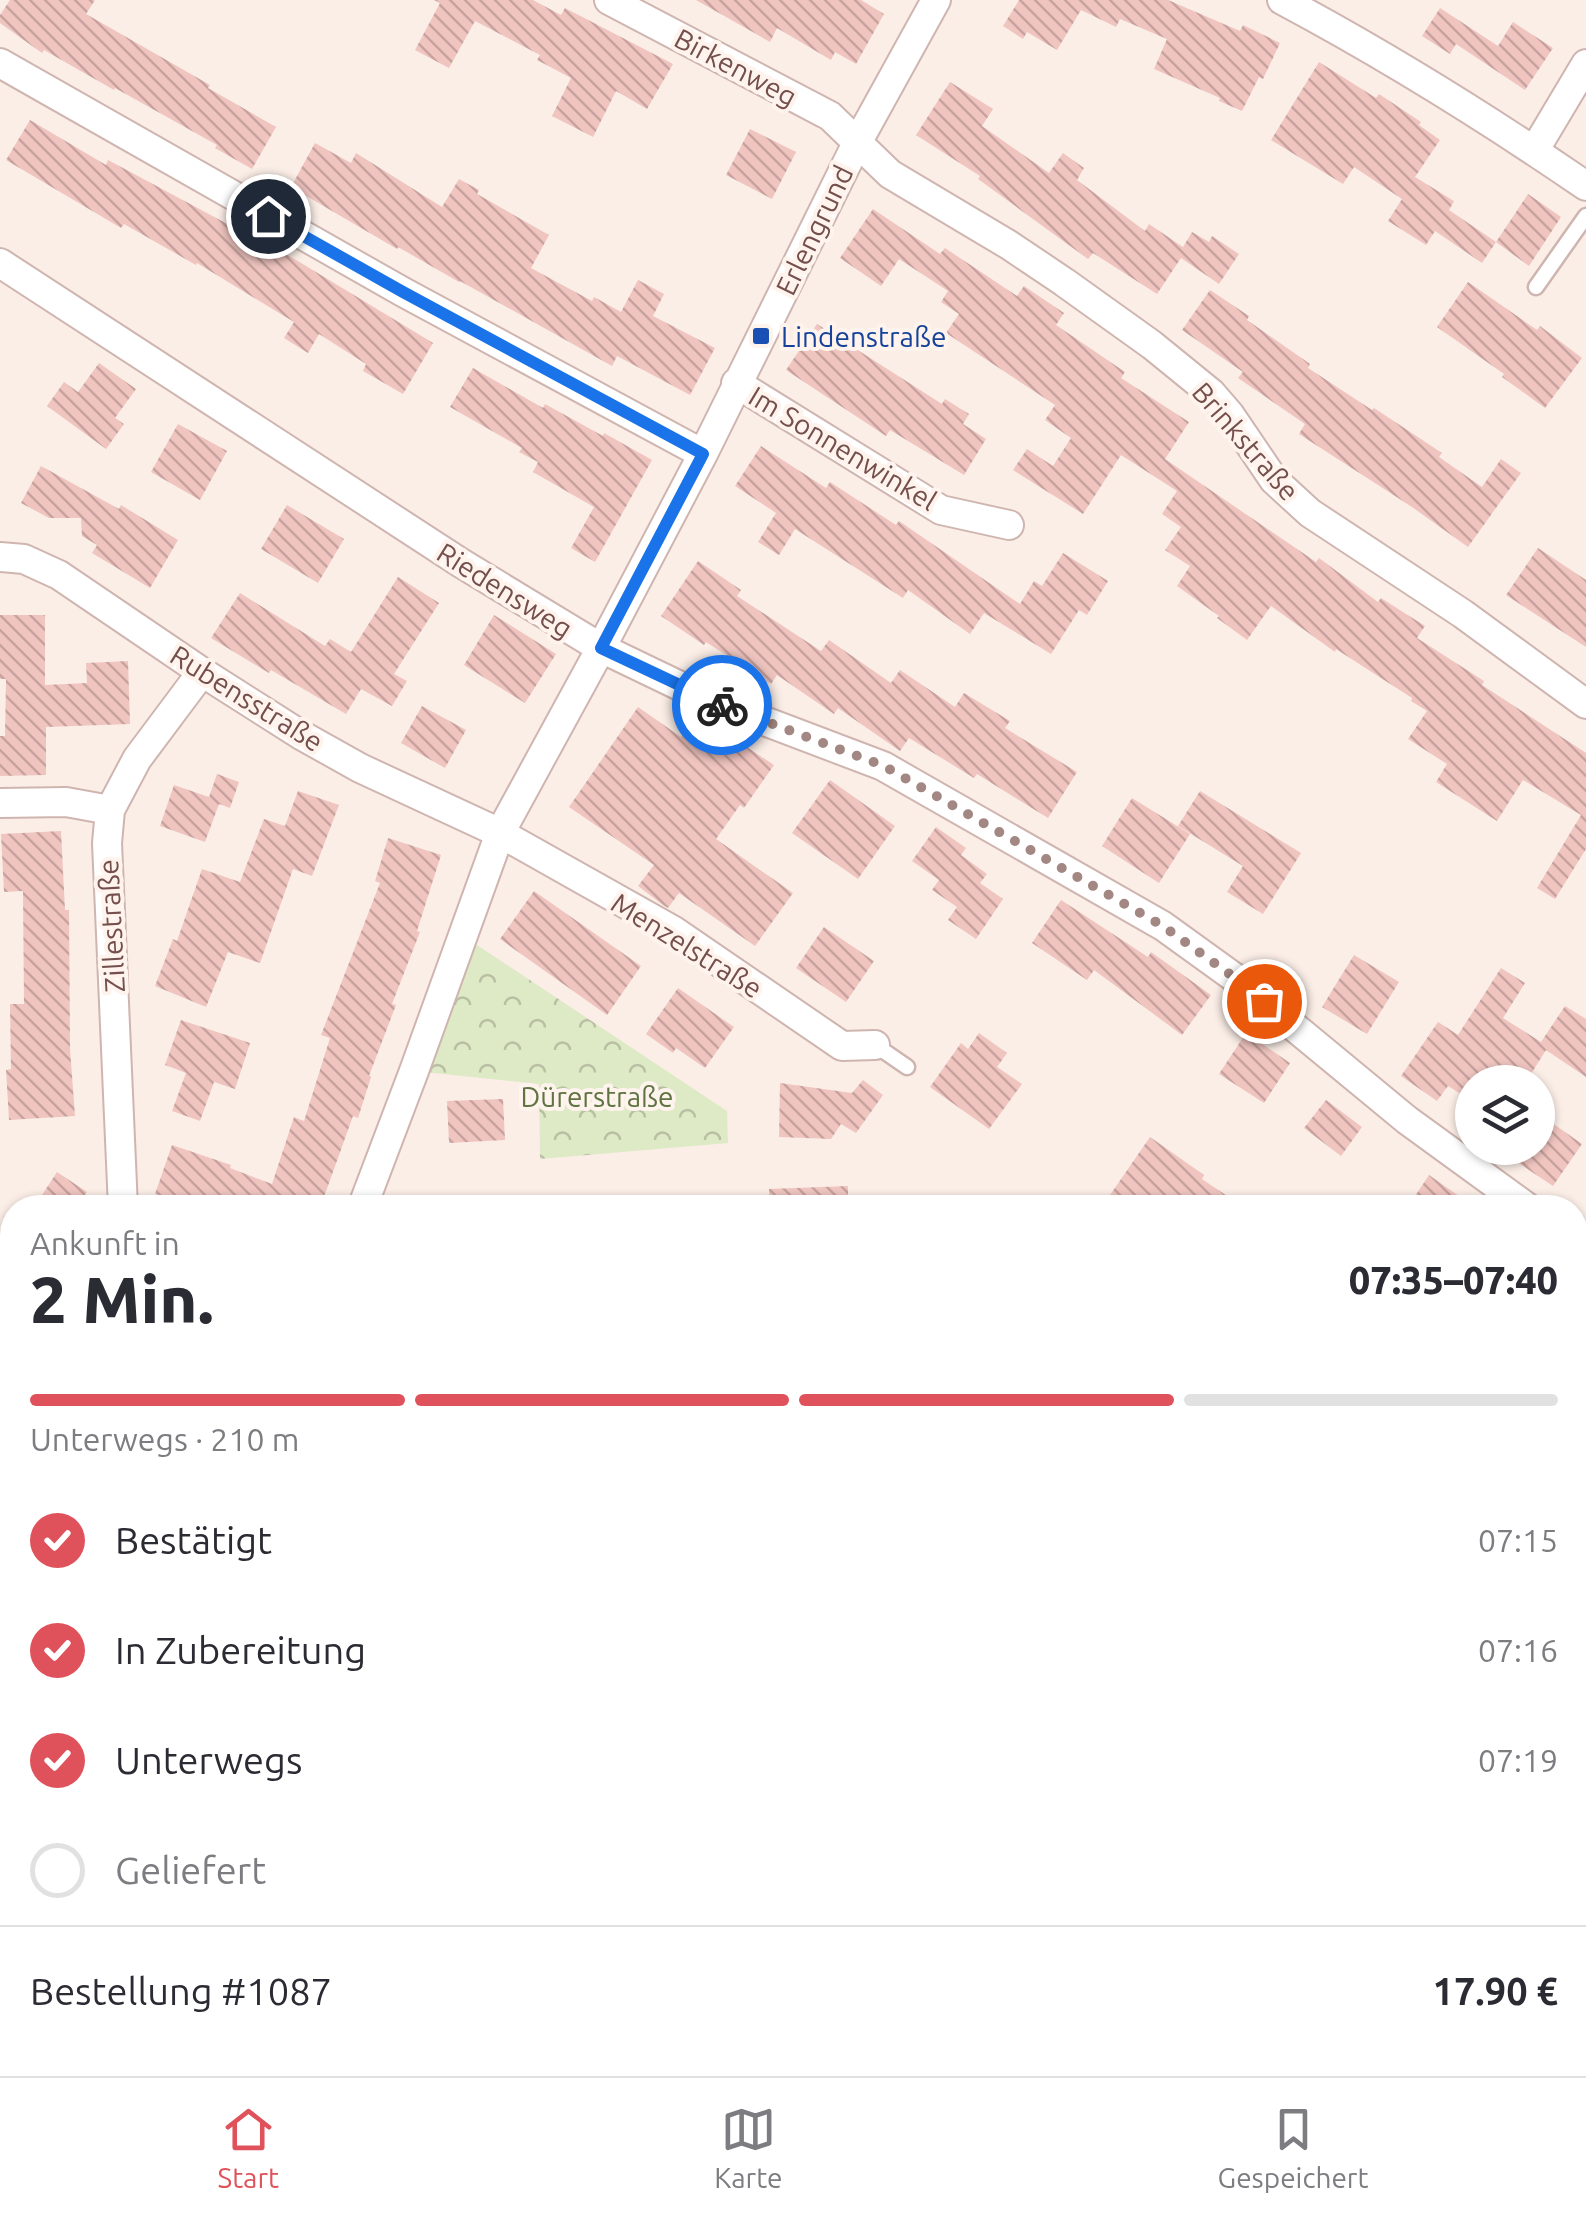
<!DOCTYPE html>
<html lang="de">
<head>
<meta charset="utf-8">
<style>
	body { margin:0; font-family:Ubuntu,sans-serif; background:#f2f2f3; color:#2b2b33; height:100vh; display:flex; flex-direction:column; font-size:38px; white-space:nowrap }
	* { box-sizing:border-box; margin:0 }
	p { font-size:32px; color:#7c7c81 }
	.icon { flex:none; width:55px; height:55px; fill:none; stroke:currentColor; stroke-width:2; stroke-linecap:round; stroke-linejoin:round }
	.map { position:relative; flex:1; overflow:hidden }
	.side { position:absolute; left:0px; top:1195px; width:1588px; height:882px; display:flex; flex-direction:column; background:#fff; border-radius:40px 40px 0 0; box-shadow:0 2px 8px #0004 }
	.side>* { flex:none }
	.buttons { position:absolute; left:1455px; top:1065px; display:grid; gap:20px }
	.buttons a { display:grid; place-items:center; width:100px; height:100px; border-radius:50%; background:#fff; box-shadow:0 2px 8px #0004; font-size:50px }
	.pin { position:absolute; display:grid; place-items:center; width:85px; height:85px; color:#fff; margin:-42px; border:5px solid #fff; border-radius:50%; box-shadow:0 2px 10px #0007 }
	.courier { position:absolute; display:grid; place-items:center; width:100px; height:100px; margin:-50px; border:8px solid #1a73e8; border-radius:50%; background:#fff; color:#222; box-shadow:0 2px 12px #0007 }
	.head em { font-style:normal; font-weight:800 }
	.head div { display:flex; flex-direction:column-reverse }
	.head { display:flex; align-items:center; justify-content:space-between; height:170px; padding:0 30px }
	h1 { font-size:65px; font-weight:800; line-height:75px }
	.bar { display:grid; grid-template-columns:repeat(4,1fr); gap:15px 10px; align-content:center; height:120px; padding:0 30px }
	.bar i { height:12px; border-radius:8px; background:#e1e1e2 }
	.bar .current { background:#e0525b }
	.bar p { grid-column:span 4 }
	.line { display:flex; align-items:center; gap:25px; padding:0 30px; border-top:2px solid #e1e1e2 }
	.line div { flex:1 }
	ol { padding:0 30px; list-style:none }
	li { display:flex; align-items:center; gap:30px; height:110px }
	li p { margin-inline-start:auto }
	li .icon { padding:10px; border-radius:50%; background:#e0525b; color:#fff; stroke-width:4 }
	li:last-child { color:#7c7c81 }
	li i { width:55px; height:55px; border:5px solid #e1e1e2; border-radius:50% }
	.tab-bar { display:flex; justify-content:space-around; align-items:center; height:140px; border-top:2px solid #e1e1e2; background:#fff; font-size:28px; color:#7c7c81 }
	.tab-bar a { display:grid; justify-items:center; gap:5px }
	.tab-bar .current { color:#e0525b }
	.map>svg:first-child { display:block }
	.park { fill:url(#park-crowns) }
	.building { fill:url(#building-back-hatch) }
	.lines { fill:none; stroke-linecap:round; stroke-linejoin:round }
	.lane-casing { stroke:#cfb5b0; stroke-width:19 }
	.street-casing { stroke:#cfb5b0; stroke-width:32 }
	.lane { stroke:#fff; stroke-width:14 }
	.street { stroke:#fff; stroke-width:28 }
	.done { stroke:#a38782; stroke-width:10; stroke-dasharray:0 18 }
	.route { stroke:#1a73e8; stroke-width:12 }
	.transit-dot { fill:#1a4fb4; stroke:#fef3ed; stroke-width:4 }
	.labels { text-anchor:middle; dominant-baseline:central; stroke-width:8; stroke-linejoin:round; paint-order:stroke }
	.street-label { font-size:28px; fill:#744f4c; stroke:#fef3ed }
	.transit-label { font-size:28px; fill:#164399; stroke:#fef3ed; text-anchor:start }
	.park-label { font-size:28px; fill:#5f7442; stroke:#fef3ed }
</style>
</head>
<body>
<div class="map">
<svg width="1586" height="2076" viewBox="0 0 1586 2076">
	<defs>
		<pattern id="park-crowns" width="20" height="18" patternUnits="userSpaceOnUse" patternTransform="scale(2.5)"><rect width="20" height="18" fill="#dee9c6"/><path d="M2 6a3 3 0 1 1 6 0M12 15a3 3 0 1 1 6 0" fill="none" stroke="#b9bfa3"/></pattern>
		<pattern id="building-back-hatch" width="6" height="6" patternUnits="userSpaceOnUse" patternTransform="scale(2.5)"><rect width="6" height="6" fill="#f0c5c0"/><path d="M-1 5l2 2M0 0l6 6M5-1l2 2" fill="none" stroke="#c7a29e"/></pattern>
	</defs>
	<rect width="100%" height="100%" fill="#fbeee7"/>
	<path class="park" d="M465,937l262,174 1,32 -188,16 -1,-75 -125,-13z"/>
	<path class="building" d="M10,0h85l-9,14 124,71 -2,3 68,39 -24,42 -37,-21 2,-3 -102,-57 -1,2 -70,-40 -2,3 -42,-30v-8z
		M434,0h99l28,15 4,-7 108,56 -26,45 -31,-18 -23,46 -41,-21 19,-38 -34,-18 3,-5 -65,-34 -26,47 -34,-18 25,-47z
		M696,0h165l23,14 -28,50 -21,-12 -4,8 -54,-32 -7,14z
		M1019,0h149l72,31 3,-6 37,18 -17,36 -4,-2 -17,34 -23,-10 1,-3 -66,-29 13,-30 -47,-20 -4,8 -35,-17 -24,40 -30,-18 -4,7 -20,-13z
		M1440,8l58,38 15,-24 40,26 -28,42 -69,-46 -6,10 -28,-18z
		M1319,62l57,36 3,-4 42,28 -2,3 21,15 -25,37 39,24 -5,9 47,32 -14,21 -47,-32 -9,14 -38,-24 14,-22 -48,-32 -11,17 -72,-44z
		M950,82l43,27 -11,17 67,47 14,-20 21,15 -7,12 68,51 4,-7 34,23 9,-15 17,10 3,-6 27,18 -20,30 -38,-26 -24,36 -64,-41 -5,6 -110,-80 2,-3 -64,-41z
		M30,120l76,45 2,-5 140,75 2,-3 183,111 -30,51 -40,-23 3,-7 -47,-30 -11,19 -24,-15 10,-16 -97,-59 -1,2 -72,-41 -3,4 -115,-68z
		M750,129l46,23 -24,47 -46,-24z
		M315,143l36,20 5,-10 86,54 17,-28 20,11 -2,4 72,41 -18,33 61,33 2,-4 27,15 17,-32 26,14 -11,22 62,32 -25,47 -73,-39 -5,10 -152,-85 -1,1 -61,-35 -1,2 -106,-62z
		M1528,194l33,23 -32,49 -33,-24z
		M873,209l67,45 5,-6 72,48 7,-10 40,27 -8,12 69,47 -4,6 68,44 -24,37 151,103 3,-4 59,44 3,-4 44,28 -8,12 67,43 -2,4 104,68v96l-31,50 -18,-11 44,-73 -58,-35 -26,41 -61,-39 11,-18 -39,-25 19,-28 -16,-10 1,-3 -76,-49 -1,3 -64,-46 -24,34 -30,-22 2,-2 -42,-30 13,-20 -25,-16 16,-23 -19,-13 15,-23 -56,-36 -38,59 -70,-44 14,-21 26,17 18,-28 -26,-18 10,-15 -109,-72 13,-19 -18,-12 7,-11 -49,-32 -18,27 -41,-28z
		M1468,282l69,48 3,-4 42,32 -37,50 -43,-31 2,-3 -67,-47z
		M1210,290l39,26 -2,4 63,44 -2,4 64,42 2,-2 68,45 -3,4 43,30 19,-28 20,14 -53,74 -56,-40 -113,-73 6,-10 -67,-46 5,-6 -61,-42z
		M817,324l125,80 3,-5 24,15 -6,10 23,15 -22,36 -74,-45 -4,6 -100,-66z
		M99,363l37,26 -21,29 9,6 -18,25 -59,-43 17,-24 14,10z
		M473,368l70,40 2,-4 58,32 1,-3 48,27 -57,102 -24,-14 23,-41 -61,-35 5,-10 -19,-10 3,-4 -72,-41z
		M178,424l49,27 -27,49 -49,-28z
		M761,446l65,42 4,-6 66,43 3,-4 121,83 14,-23 8,5 21,-33 45,28 -21,34 -8,-5 -28,44 -67,-41 -14,21 -62,-44 -5,8 -108,-69 -16,26 -21,-13 18,-29 -41,-27z
		M41,466l78,43 2,-4 57,35 -28,48 -58,-35 5,-8 -15,-9 -1,-18h-32l-28,-15z
		M287,505l57,34 -26,44 -57,-34z
		M1538,548l48,32v67l-80,-52z
		M698,561l43,29 -4,6 84,55 8,-11 62,43 9,-13 55,37 9,-14 46,28 -5,7 72,44 -29,46 -71,-44 -3,4 -65,-40 -9,13 -62,-43 -4,6 -57,-39 -6,9 -65,-42 -2,3 -43,-29z
		M398,577l41,26 -45,71 13,7 -15,25 -31,-17 -15,25 -75,-44 -2,3 -58,-35 29,-45 85,53 5,-7 21,13z
		M0,615h45v70l42,-2 -1,-20 42,-2 2,63 -84,3v48l-46,1v-40h5l1,-57h-6z
		M494,615l62,39 -31,49 -61,-38z
		M422,706l44,24 -21,38 -44,-25z
		M638,707l43,30 16,-23 77,51 -30,43 -4,-3 -24,34 77,54 -38,53 -76,-53 -11,15 -5,-3 -25,-19 16,-21 -85,-58z
		M217,774l22,8 -9,26 -11,-4 -14,38 -45,-16 14,-41 35,12z
		M830,780l65,46 -37,53 -66,-46z
		M298,791l41,14 -27,71 -19,-7 -33,94 -32,-11 -22,55 -51,-21 18,-47 4,2 25,-72 38,13 24,-63 21,7z
		M1200,791l101,62 -38,61 -36,-22 16,-26 -65,-40z
		M1132,798l58,36 -31,49 -57,-37z
		M936,827l30,21 -5,7 26,19 -7,9 23,16 -27,40 -28,-19 9,-13 -25,-17 7,-10 -27,-19z
		M61,831l4,79h4l1,139 5,67 -66,4 -3,-50 5,-1 -1,-65h14l-1,-113 -19,1 -3,-58z
		M388,838l53,17 -24,76 3,1 -28,72 4,1 -27,71 2,1 -13,41 -5,-2 -33,92h-126l-39,-14 17,-49 59,20 -1,3 42,16 22,-67 10,4 26,-83 -9,-3 59,-152 -5,-2z
		M534,891l107,75 -34,49 -107,-76z
		M1061,900l87,57 3,-5 60,43 -29,40 -88,-65 -7,10 -55,-37z
		M824,927l50,34 -28,41 -50,-34z
		M1354,955l45,27 -32,52 -45,-27z
		M1501,968l24,15 -22,35 38,24 24,-36 21,13v58l-40,-27 -20,32h-54v19l-24,-15 -11,15 -36,-25 37,-54 20,13z
		M678,988l56,39 -29,41 -29,-20 -3,5 -27,-19z
		M181,1020l69,23 -15,46 -21,-7 -14,39 -28,-10 14,-38 -21,-8z
		M979,1033l28,20 -10,14 25,17 -33,45 -59,-42 31,-44 7,6z
		M1246,1033l44,30 -26,40 -45,-29z
		M863,1080l20,15 -27,38 -15,-9 -10,15 -52,-2 1,-54 72,10z
		M503,1099l2,41 -56,3 -2,-42z
		M1326,1100l36,27 -21,29 -37,-28z
		M1538,1113l44,31 -29,42 -57,-38h42z
		M1150,1137l54,38 -2,4 43,29h-144z
		M57,1172l30,20 -11,16h-16l-18,-13z
		M1429,1175l47,33h-69z
		M848,1186v22h-79v-19z"/>
	<g class="lines">
		<defs>
			<path id="lane" d="M1536,287l50,-71
				M875,1045l32,22"/>
			<path id="street" d="M609,0l221,116 60,58 119,71 55,37 88,63 59,48 19,22 44,65 36,33 153,101 123,90
				M1282,0c105,56 206,119 304,186
				M0,63l403,229 300,162
				M1534,151l52,-87
				M0,263l461,300 140,85 108,52 174,66 280,160 72,52 172,142 121,88
				M736,383l205,127 68,15
				M0,557l24,2 35,16 143,97 99,63 59,33 140,65 174,98 168,115 33,-1
				M0,803l66,-1 44,8
				M123,1208l-16,-365 3,-33 27,-51 65,-87
				M362,1208l52,-137 86,-238 101,-185 102,-194 154,-311 79,-143
				M1575,1241l11,8
				M0,1523l12,14
				M1575,1852l11,-5
				M549,2065l12,11
				M812,2065l15,11
				M774,2076l9,-11"/>
		</defs>
		<use href="#lane" class="lane-casing"/>
		<use href="#street" class="street-casing"/>
		<use href="#lane" class="lane"/>
		<use href="#street" class="street"/>
	</g>
	<g class="lines">
		<path class="done" d="M722,705l162,61 279,160 72,52 29,23"/>
		<path class="route" d="M268,216l135,76 300,162 -102,194 121,57"/>
	</g>
	<rect class="transit-dot" x="751" y="326" width="20" height="20" rx="5"/>
	<g class="labels">
		<g class="street-label">
			<text transform="translate(736 67) rotate(28)">Birkenweg</text>
			<text transform="translate(814 230) rotate(-64)">Erlengrund</text>
			<text transform="translate(1246 441) rotate(49)">Brinkstraße</text>
			<text transform="translate(843 448) rotate(31)">Im Sonnenwinkel</text>
			<text transform="translate(505 590) rotate(32)">Riedensweg</text>
			<text transform="translate(247 698) rotate(32)">Rubensstraße</text>
			<text transform="translate(111 926) rotate(-93)">Zillestraße</text>
			<text transform="translate(687 945) rotate(32)">Menzelstraße</text>
		</g>
		<g class="transit-label">
			<text x="781" y="336">Lindenstraße</text>
		</g>
		<g class="park-label">
			<text x="597" y="1096">Dürerstraße</text>
		</g>
	</g>
</svg>
<div class="buttons">
<a><svg class="icon" aria-label="layers" viewBox="0 0 24 24"><path d="M12 4l9 5-9 5-9-5zM3 14l9 5 9-5"/></svg></a>
</div>
<div class="pin" style="left:1264px;top:1001px;background:#ea580c"><svg class="icon" aria-label="bag" viewBox="0 0 24 24"><path d="M5 8h14l-1 12H6zM9 8a3 3 0 0 1 6 0"/></svg></div>
<div class="pin" style="left:268px;top:216px;background:#1f2937"><svg class="icon" aria-label="home" viewBox="0 0 24 24"><path d="M3 11l9-7 9 7M6 9v11h12V9"/></svg></div>
<div class="courier" style="left:722px;top:705px"><svg class="icon" aria-label="bike" viewBox="0 0 24 24"><circle cx="6" cy="16" r="4"/><circle cx="18" cy="16" r="4"/><path d="M6 16l4-8h5l3 8M10 8l3 8H6M13 5h3"/></svg></div>
<section class="side">
<div class="head"><div><h1>2 Min.</h1><p>Ankunft in</p></div><em>07:35–07:40</em></div>
<div class="bar"><i class="current"></i><i class="current"></i><i class="current"></i><i></i><p>Unterwegs · 210 m</p></div>
<ol>
<li><svg class="icon" aria-label="check" viewBox="0 0 24 24"><path d="M5 12l5 5 9-10"/></svg>Bestätigt<p>07:15</p></li>
<li><svg class="icon" aria-label="check" viewBox="0 0 24 24"><path d="M5 12l5 5 9-10"/></svg>In Zubereitung<p>07:16</p></li>
<li><svg class="icon" aria-label="check" viewBox="0 0 24 24"><path d="M5 12l5 5 9-10"/></svg>Unterwegs<p>07:19</p></li>
<li><i></i>Geliefert</li>
</ol>
<div class="line" style="height:130px"><div>Bestellung #1087</div><b>17.90 €</b></div>
</section>
</div>
<nav class="tab-bar">
<a class="current"><svg class="icon" aria-label="home" viewBox="0 0 24 24"><path d="M3 11l9-7 9 7M6 9v11h12V9"/></svg>Start</a>
<a><svg class="icon" aria-label="map" viewBox="0 0 24 24"><path d="M3 6l6-2 6 2 6-2v14l-6 2-6-2-6 2zM9 4v14M15 6v14"/></svg>Karte</a>
<a><svg class="icon" aria-label="saved" viewBox="0 0 24 24"><path d="M7 4h10v16l-5-4-5 4z"/></svg>Gespeichert</a>
</nav>
</body>
</html>
